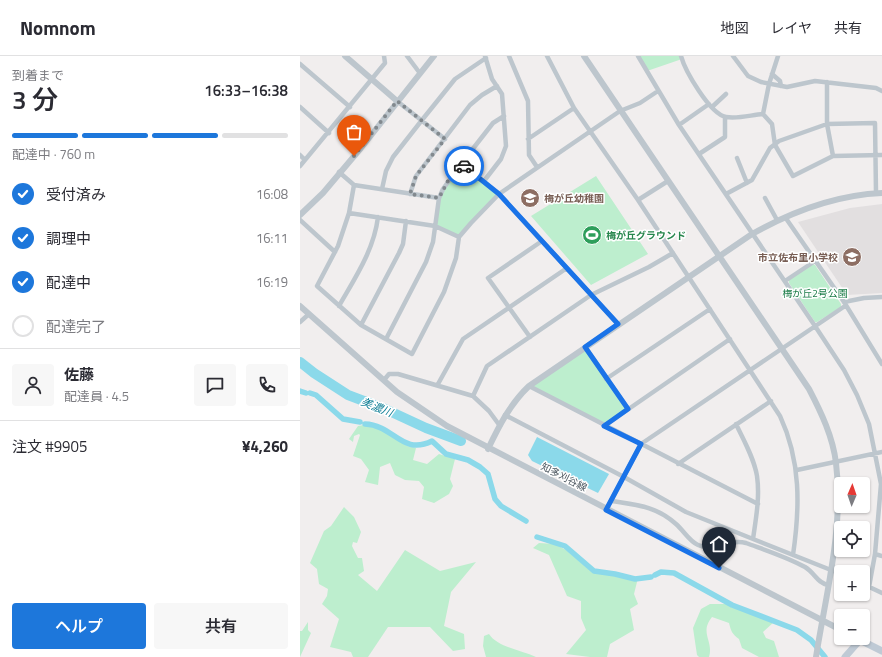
<!DOCTYPE html>
<html lang="ja">
<head>
<meta charset="utf-8">
<style>
	body { margin:0; font-family:"Titillium Web","Noto Sans JP",sans-serif; background:#f7f7f7; color:#2b2b33; height:100vh; display:flex; flex-direction:column; font-size:15px; white-space:nowrap }
	* { box-sizing:border-box; margin:0 }
	p { font-size:13px; color:#7c7c81 }
	.icon { flex:none; width:22px; height:22px; fill:none; stroke:currentColor; stroke-width:2; stroke-linecap:round; stroke-linejoin:round }
	.map { position:relative; flex:1; overflow:hidden }
	.side { display:flex; flex-direction:column; background:#fff; width:300px }
	.side>* { flex:none }
	.needle { width:26px; rotate:2deg }
	.controls { position:absolute; left:534px; top:421px; display:grid; gap:8px }
	.controls a { display:grid; place-items:center; width:36px; height:36px; border-radius:4px; background:#fff; box-shadow:0 1px 3px #0004; font-size:20px }
	.pin { position:absolute; display:grid; place-items:center; width:34px; height:34px; color:#fff; margin:-41px -17px; border-radius:50% 50% 50% 0; rotate:-45deg; box-shadow:0 0 4px #0007 }
	.pin .icon { rotate:45deg }
	.courier { position:absolute; display:grid; place-items:center; width:40px; height:40px; margin:-20px; border:3px solid #1a73e8; border-radius:50%; background:#fff; color:#222; box-shadow:0 1px 5px #0007 }
	.overview em { font-style:normal; font-weight:600 }
	.overview div { display:flex; flex-direction:column-reverse }
	.overview { display:flex; align-items:center; justify-content:space-between; height:68px; padding:0 12px }
	h1 { font-size:26px; font-weight:600; line-height:30px }
	.bar { display:grid; grid-template-columns:repeat(4,1fr); gap:6px 4px; align-content:center; height:48px; padding:0 12px }
	.bar i { height:5px; border-radius:3px; background:#e1e1e2 }
	.bar .selected { background:#1d77db }
	.bar p { grid-column:span 4 }
	.line { display:flex; align-items:center; gap:10px; padding:0 12px; border-top:1px solid #e1e1e2 }
	.line div { flex:1 }
	.round { display:grid; place-items:center; flex:none; width:42px; height:42px; border-radius:4px; background:#f7f7f7 }
	ol { padding:0 12px; list-style:none }
	li { display:flex; align-items:center; gap:12px; height:44px }
	li p { margin-inline-start:auto }
	li .icon { padding:4px; border-radius:50%; background:#1d77db; color:#fff; stroke-width:4 }
	li:last-child { color:#7c7c81 }
	li i { width:22px; height:22px; border:2px solid #e1e1e2; border-radius:50% }
	.button { display:flex; gap:8px; margin-top:auto; padding:8px 12px }
	.button a { flex:1; height:46px; border-radius:4px; background:#1d77db; color:#fff; font-size:16px; font-weight:600; line-height:46px; text-align:center }
	.button a+a { background:#f7f7f7; color:#2b2b33 }
	header { display:flex; align-items:center; gap:24px; box-sizing:border-box; height:56px; padding:0 20px; background:#fff; border-bottom:1px solid #e1e1e2 }
	header strong { font-size:19px }
	nav { display:flex; gap:22px; margin-inline-start:auto; font-size:14px }
	main { display:flex; flex:1; min-height:0 }
	.map>svg:first-child { display:block }
	.education { fill:#e2dfe0 }
	.green { fill:#bdeece }
	.water { fill:#8bd9ea }
	.lines { fill:none; stroke-linecap:round; stroke-linejoin:round }
	.canal { stroke:#8bd9ea; stroke-width:5.5 }
	.river { stroke:#8bd9ea; stroke-width:10 }
	.minor { stroke:#bdc6cd; stroke-width:4.5 }
	.tertiary { stroke:#bdc6cd; stroke-width:6 }
	.secondary { stroke:#bfcad5; stroke-width:7 }
	.done { stroke:#82898e; stroke-width:4; stroke-dasharray:0 7.2 }
	.route { stroke:#1a73e8; stroke-width:5 }
	.labels { text-anchor:middle; dominant-baseline:central; stroke-width:3; stroke-linejoin:round; paint-order:stroke }
	.education-label { font-size:10px; font-weight:bold; fill:#785e54; stroke:#fff; text-anchor:start }
	.leisure-label { font-size:10px; font-weight:bold; fill:#27864d; stroke:#fff; text-anchor:start }
	.park-label { font-size:10px; fill:#197b46; stroke:#fff }
	.street-label { font-size:10px; fill:#47525b; stroke:#fff }
	.water-label { font-size:11px; font-style:italic; fill:#107f96; stroke:#fff }
</style>
</head>
<body>
<header>
<strong>Nomnom</strong>
<nav><a>地図</a><a>レイヤ</a><a>共有</a></nav>
</header>
<main>
<section class="side">
<div class="overview"><div><h1>3 分</h1><p>到着まで</p></div><em>16:33–16:38</em></div>
<div class="bar"><i class="selected"></i><i class="selected"></i><i class="selected"></i><i></i><p>配達中 · 760 m</p></div>
<ol>
<li><svg class="icon" aria-label="check" viewBox="0 0 24 24"><path d="M5 12l5 5 9-10"/></svg>受付済み<p>16:08</p></li>
<li><svg class="icon" aria-label="check" viewBox="0 0 24 24"><path d="M5 12l5 5 9-10"/></svg>調理中<p>16:11</p></li>
<li><svg class="icon" aria-label="check" viewBox="0 0 24 24"><path d="M5 12l5 5 9-10"/></svg>配達中<p>16:19</p></li>
<li><i></i>配達完了</li>
</ol>
<div class="line" style="height:72px"><a class="round"><svg class="icon" aria-label="person" viewBox="0 0 24 24"><circle cx="12" cy="8" r="4"/><path d="M4 21q1-7 8-7t8 7"/></svg></a><div><b>佐藤</b><p>配達員 · 4.5</p></div><a class="round"><svg class="icon" aria-label="chat" viewBox="0 0 24 24"><path d="M4 5h16v11H9l-5 4z"/></svg></a><a class="round"><svg class="icon" aria-label="phone" viewBox="0 0 24 24"><path d="M5 4h4l2 5-3 2q2 4 5 5l2-3 5 2v4C11 20 4 13 5 4z"/></svg></a></div>
<div class="line" style="height:52px"><div>注文 #9905</div><b>¥4,260</b></div>
<div class="button"><a>ヘルプ</a><a>共有</a></div>
</section>
<div class="map">
<svg width="582" height="601" viewBox="0 0 582 601">
	<rect width="100%" height="100%" fill="#f1eeee"/>
	<path class="education" d="M582,148v89l-35,2 -49,-73 52,-14z"/>
	<path class="green" d="M338,0h43l1,3 -35,12z
		M161,108l38,30 -40,43 -24,-11 4,-28z
		M296,120l52,78 -57,31 -60,-69z
		M512,208l3,1 26,39v3l-24,15h-2l-26,-39v-3z
		M285,291l43,62 -24,17 -75,-40z
		M64,369l13,2 30,19 9,2 -3,12 14,4 12,-10 16,5 -5,20 3,7 -4,8 -15,9 -12,-4 2,-12 -5,-6 -14,-1 -10,-5 -5,-12 -10,4 -2,18 -13,-3 4,-12 -8,-11 -8,-3 7,-21 -1,-1 -5,2 -1,6 -4,-3 9,-13z
		M44,451l10,10 7,15 -4,11 -4,-1 -1,4 6,12h4l2,13 -6,4 19,16 28,-41 35,21 36,-9 -25,30 -7,34 20,8 1,15 -12,2 -23,-24h-42l-20,30h-15l-2,-5 -21,-5 9,-28 -17,-15 5,-8 1,-7 -9,-5 -2,-15 -7,-6 14,-32 7,-5z
		M239,487l16,1 11,6 26,22 46,6 -4,16 4,10 -8,5 4,21 -24,14 -3,13h-17l-24,-3 20,-24 -5,-12v-17l-14,-5 -18,-41 -16,-7z
		M410,548h19l45,18 -11,10 3,6 8,3 5,16h-20l-17,-9 -3,-9c-7,-5 -8,-8 -10,-16l-17,-6c-13,16 2,24 -3,40h-10l-2,-2 -4,-27 8,-19z
		M8,566v8l3,3 -11,24v-26h2z
		M189,578c8,13 32,16 47,23h-50l-3,-11 1,-10z"/>
	<path class="water" d="M237,381l72,37 -11,19 -66,-32 -4,-6z"/>
	<g class="lines">
		<path class="canal" d="M0,335l6,2
			M10,337l6,2 27,24 17,3
			M65,368c29,1 37,32 67,17l14,13 22,6 12,7 8,7 7,25 6,7 25,15
			M237,481l28,9 29,25 21,3 20,5 16,-2
			M355,519l6,-3 13,1 58,32 65,25 14,10 14,17"/>
		<path class="river" d="M0,306l14,11 34,22 37,14 41,19 35,13"/>
		<path class="minor" d="M107,0l12,16
			M209,0l19,45 1,54 8,12
			M247,0l27,52 64,92 142,216c21,45 20,91 13,139
			M338,0l41,69 136,201 29,44 13,25 12,29 12,60 -6,70 -6,33
			M381,0c4,15 29,58 45,61 12,2 25,-2 37,-3l6,-30 9,-28
			M433,0l15,20 13,6 26,5 28,-6 61,7 6,3
			M0,8l50,43
			M472,18l8,7 1,5
			M527,26v42l6,32
			M97,45l48,38
			M0,51l29,26
			M412,51l14,-13
			M463,58l9,10 3,21 18,31 40,-20 49,-1
			M379,69l30,-21
			M228,83l46,-31
			M399,98l26,-17v-20
			M0,99l5,5
			M437,102l10,25
			M161,108l32,-41 11,-7
			M0,110l85,-103 -1,-7
			M39,116l15,13 85,13
			M184,125l17,-22 5,-13 -4,-52 -10,-15 -7,-23
			M82,133l4,-18 7,-14 29,-37 33,-41 31,-21
			M110,138l6,-18 54,-71 12,-10 15,-9
			M426,138l26,-14 18,-32 9,-7 48,-17 48,-1 1,70
			M465,142l12,22
			M338,144l30,-19
			M49,157l5,-28
			M485,161l59,85 38,62
			M0,164l35,32
			M159,181l-24,-11 -86,-13 -11,33 -21,40 44,39 51,29 32,-62 12,-34 3,-21 12,-14 28,-29 121,-83 20,-8 18,-12
			M485,225l30,-20
			M544,246l20,-4 18,-1
			M39,250c16,-28 35,-56 39,-89
			M0,266l9,-8
			M61,269l38,-72 4,-9 3,-23
			M230,281l-42,-59 54,-37
			M86,283l40,-77 7,-20 6,-44 4,-9 18,-25 38,30 119,130
			M285,291l43,62
			M306,323l104,-70
			M84,324l5,-6h9l75,22 16,15 11,15
			M138,328l25,-45 104,-71
			M229,330l229,118
			M173,340l14,-30 104,-71 58,-28 24,-14
			M205,359l119,62 62,35 67,27
			M436,368c8,17 18,34 21,52 3,21 -1,42 -4,63l88,35
			M304,370l126,-87
			M378,408l93,-63
			M497,414l85,-18
			M312,445c25,4 44,5 64,23 8,7 13,17 22,21 15,7 31,-7 48,-2 19,7 41,14 59,24 10,6 12,16 23,18
			M306,454l35,-66 204,-138
			M575,498l7,2
			M563,528l19,9"/>
		<path class="tertiary" d="M45,0l52,45
			M284,0l225,333c12,23 24,48 27,74 8,65 -10,130 -20,194
			M0,159l23,-22 38,-45 73,-92
			M0,250l97,86 50,34 394,204
			M188,393c11,-23 22,-45 41,-63l223,-152c41,-23 83,-39 130,-41"/>
		<path class="secondary" d="M545,601l15,-17 22,11"/>
	</g>
	<g class="lines">
		<path class="done" d="M54,100l43,-55 48,38 -29,37 -6,18 29,4 10,-19 12,-15 3,2"/>
		<path class="route" d="M164,110l35,28 119,130 -33,23 43,62 -24,17 37,18 -35,66 113,58"/>
	</g>
	<defs>
		<symbol id="school-disc" viewBox="-11 -11 22 22"><circle r="9.5" fill="#8d6e63" stroke="#fff"/><path d="M0-5L7-2L0 1L-7-2ZM-4 1L0 2.5L4 1V4Q0 6-4 4Z" fill="#fff"/></symbol>
		<symbol id="stadium-disc" viewBox="-11 -11 22 22"><circle r="9.5" fill="#2e9e5b" stroke="#fff"/><path d="M0-5a6.5 5 0 1 0 0 10a6.5 5 0 1 0 0-10ZM-3.5-1.8h7v3.6h-7Z" fill="#fff"/></symbol>
	</defs>
	<g fill-rule="evenodd">
		<use href="#school-disc" x="219" y="131" width="22" height="22"/>
		<use href="#stadium-disc" x="281" y="168" width="22" height="22"/>
		<use href="#school-disc" x="541" y="190" width="22" height="22"/>
	</g>
	<g class="labels">
		<g class="education-label">
			<text x="244" y="142">梅が丘幼稚園</text>
			<text x="538" y="201" text-anchor="end">市立佐布里小学校</text>
		</g>
		<g class="leisure-label">
			<text x="306" y="179">梅が丘グラウンド</text>
		</g>
		<g class="park-label">
			<text x="515" y="237">梅が丘2号公園</text>
		</g>
		<g class="street-label">
			<text transform="translate(264 421) rotate(27)">知多刈谷線</text>
		</g>
		<g class="water-label">
			<text transform="translate(77 351) rotate(22)">美濃川</text>
		</g>
	</g>
</svg>
<div class="controls">
<a><svg class="needle" viewBox="-14 -14 28 28"><path d="M0-13l5 13h-10z" fill="#e53935"/><path d="M0 13l5-13h-10z" fill="#7c7c81"/></svg></a>
<a><svg class="icon" aria-label="locate" viewBox="0 0 24 24"><circle cx="12" cy="12" r="6"/><path d="M12 2v4M12 18v4M2 12h4M18 12h4"/></svg></a>
<a>+</a>
<a>−</a>
</div>
<div class="pin" style="left:54px;top:100px;background:#ea580c"><svg class="icon" aria-label="bag" viewBox="0 0 24 24"><path d="M5 8h14l-1 12H6zM9 8a3 3 0 0 1 6 0"/></svg></div>
<div class="pin" style="left:419px;top:512px;background:#1f2937"><svg class="icon" aria-label="home" viewBox="0 0 24 24"><path d="M3 11l9-7 9 7M6 9v11h12V9"/></svg></div>
<div class="courier" style="left:164px;top:110px"><svg class="icon" aria-label="car" viewBox="0 0 24 24"><path d="M5 17H2v-5l4-1 3-4h7l3 4 3 1v5h-3M9 17h6M6 11h13"/><circle cx="7" cy="17" r="2"/><circle cx="17" cy="17" r="2"/></svg></div>
</div>
</main>
</body>
</html>
